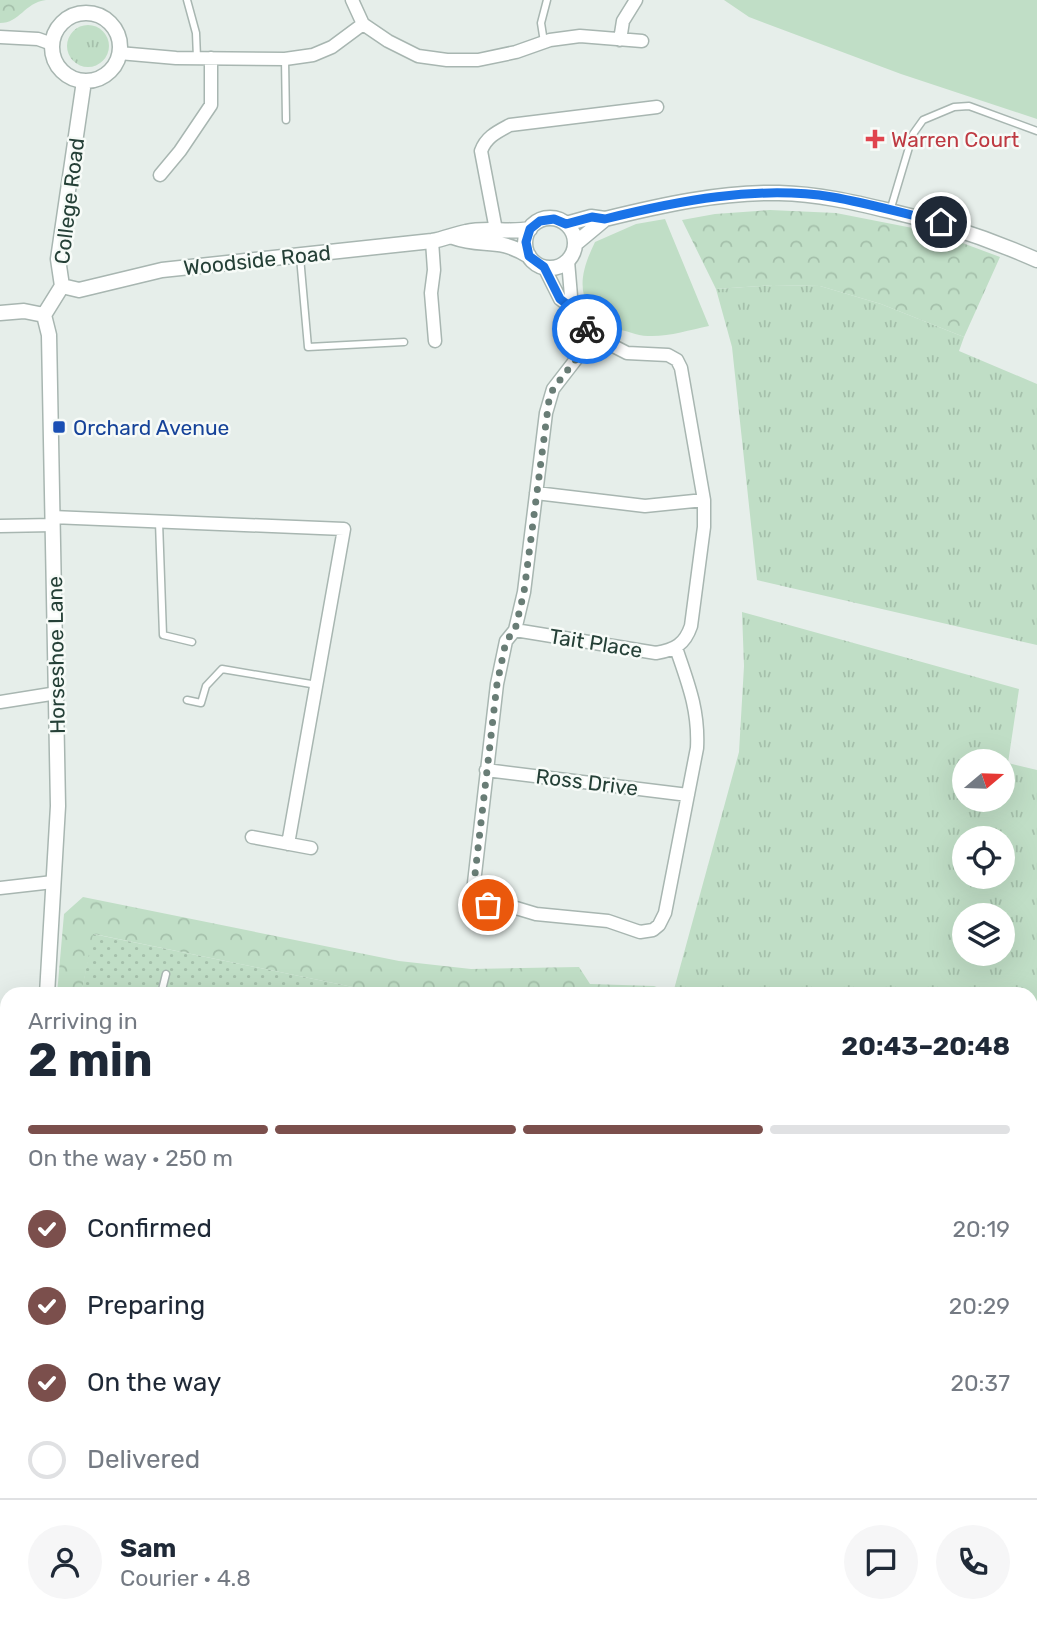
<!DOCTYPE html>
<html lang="en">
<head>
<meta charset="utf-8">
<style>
	body { margin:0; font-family:Rubik,sans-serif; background:#f6f6f7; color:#1f2937; height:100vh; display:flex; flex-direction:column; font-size:26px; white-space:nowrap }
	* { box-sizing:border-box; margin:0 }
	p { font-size:23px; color:#747a83 }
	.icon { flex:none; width:38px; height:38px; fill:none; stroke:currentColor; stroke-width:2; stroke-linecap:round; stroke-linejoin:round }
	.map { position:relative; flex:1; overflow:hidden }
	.details { position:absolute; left:0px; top:987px; width:1038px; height:653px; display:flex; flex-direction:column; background:#fff; border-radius:21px 21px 0 0; box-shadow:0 7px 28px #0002 }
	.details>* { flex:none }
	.needle { width:46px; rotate:71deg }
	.tools { position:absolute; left:952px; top:749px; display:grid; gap:14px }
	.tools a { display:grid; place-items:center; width:63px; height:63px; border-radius:50%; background:#fff; box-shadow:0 7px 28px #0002; font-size:35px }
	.pin { position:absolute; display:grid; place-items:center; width:60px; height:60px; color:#fff; margin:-30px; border:4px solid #fff; border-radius:50%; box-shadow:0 2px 7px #0007 }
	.courier { position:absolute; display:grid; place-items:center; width:70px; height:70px; margin:-35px; border:5px solid #1a73e8; border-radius:50%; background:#fff; color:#222; box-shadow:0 2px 9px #0007 }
	.headline em { font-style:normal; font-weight:700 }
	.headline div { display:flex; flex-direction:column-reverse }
	.headline { display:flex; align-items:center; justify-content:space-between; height:119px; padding:0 28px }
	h1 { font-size:46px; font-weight:700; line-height:52px }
	.bar { display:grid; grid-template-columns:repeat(4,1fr); gap:10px 7px; align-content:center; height:84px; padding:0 28px }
	.bar i { height:9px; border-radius:5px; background:#e0e1e3 }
	.bar .active { background:#7b4f4c }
	.bar p { grid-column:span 4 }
	.line { display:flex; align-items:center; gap:18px; padding:0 28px; border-top:2px solid #e0e1e3 }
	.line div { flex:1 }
	.round { display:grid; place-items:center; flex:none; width:74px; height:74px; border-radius:37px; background:#f6f6f7 }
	ol { padding:0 28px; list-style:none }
	li { display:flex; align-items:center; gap:21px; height:77px }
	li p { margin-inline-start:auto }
	li .icon { padding:7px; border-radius:50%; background:#7b4f4c; color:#fff; stroke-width:4 }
	li:last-child { color:#747a83 }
	li i { width:38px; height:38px; border:4px solid #e0e1e3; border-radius:50% }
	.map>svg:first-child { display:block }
	.grass { fill:url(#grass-tufts); fill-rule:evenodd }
	.forest { fill:url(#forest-crowns) }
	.park { fill:#c0dec6 }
	.garden { fill:url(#garden-dots) }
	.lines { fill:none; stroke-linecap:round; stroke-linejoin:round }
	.service-casing { stroke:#a8b6b1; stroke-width:9 }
	.minor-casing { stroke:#a8b6b1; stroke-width:15 }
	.tertiary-casing { stroke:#a8b6b1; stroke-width:17 }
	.service { stroke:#fff; stroke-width:6 }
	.minor { stroke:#fff; stroke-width:12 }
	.tertiary { stroke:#fff; stroke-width:14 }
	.done { stroke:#697d76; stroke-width:7; stroke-dasharray:0 12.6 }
	.route { stroke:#1a73e8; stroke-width:9 }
	.health-dot { fill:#e0444e; stroke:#f7fbf8; stroke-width:2.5 }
	.transit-dot { fill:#1a4fb4; stroke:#f7fbf8; stroke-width:2.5 }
	.labels { text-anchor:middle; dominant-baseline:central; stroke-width:5; stroke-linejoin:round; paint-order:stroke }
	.health-label { font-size:21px; fill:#be3a42; stroke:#f7fbf8; text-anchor:start }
	.street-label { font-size:21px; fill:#254037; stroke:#f7fbf8 }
	.transit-label { font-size:21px; fill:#164399; stroke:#f7fbf8; text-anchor:start }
</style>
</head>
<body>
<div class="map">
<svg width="1037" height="1639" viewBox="0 0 1037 1639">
	<defs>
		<pattern id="grass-tufts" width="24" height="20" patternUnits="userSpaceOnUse" patternTransform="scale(1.75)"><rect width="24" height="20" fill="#c0dec6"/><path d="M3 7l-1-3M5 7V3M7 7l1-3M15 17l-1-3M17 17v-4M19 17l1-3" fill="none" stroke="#a5c0ab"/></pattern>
		<pattern id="forest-crowns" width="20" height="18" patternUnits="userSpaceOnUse" patternTransform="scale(1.75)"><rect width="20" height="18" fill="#c0dec6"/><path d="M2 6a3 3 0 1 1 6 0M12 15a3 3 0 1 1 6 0" fill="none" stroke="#a5c0ab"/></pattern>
		<pattern id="garden-dots" width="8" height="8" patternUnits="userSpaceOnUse" patternTransform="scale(1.75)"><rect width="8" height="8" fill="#c0dec6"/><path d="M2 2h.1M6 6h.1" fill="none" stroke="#a5c0ab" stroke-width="1.8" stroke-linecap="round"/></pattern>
	</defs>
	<rect width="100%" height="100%" fill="#e6eeea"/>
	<path class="grass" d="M67 46a21 21 0 1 1 42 0a21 21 0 1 1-42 0Z
		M773,285l47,1 61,18 83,33 -5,14 78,33v261l-280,-65 -25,-233 -16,-58z
		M742,612l277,77 -11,74 29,7v332l-6,-2v-106l-358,-1 66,-241 5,-86zM964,761h39v39h-39zM964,838h39v39h-39zM964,915h39v39h-39z"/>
	<path class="forest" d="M0,0h46c-22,3 -26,23 -46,23z
		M770,210l66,3 97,19 67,25 -36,80 -83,-33 -61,-18 -47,-1 -57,4 -34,-69 33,-6z
		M83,897l316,64 72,8 108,-2 11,17 64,2 21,8h-288l-293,-60 -13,60h-24l7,-80z
		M7,1243v205l-7,-3v-178z
		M1037,1511v109l-6,6v-102z
		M403,1633h167l-1,6h-167z
		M847,1633h127v6h-132z"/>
	<path class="park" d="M724,0h313v119l-136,-45 -152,-57z
		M665,219l44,107c-20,4 -41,11 -61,10 -14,0 -25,-9 -39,-6 -33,-28 -32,-51 -14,-88l41,-18z"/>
	<path class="garden" d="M93,934l294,60h-306z
		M1031,1275l6,3v166l-6,-2z"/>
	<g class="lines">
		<defs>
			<path id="service" d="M187,0l9,33 1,25
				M544,42l-3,-19 6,-23
				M285,59l1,61
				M890,211l23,-77 10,-14 31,-13 15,-1 68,25
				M300,257l8,90 96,-5
				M159,522l4,113 29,7
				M187,700l14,3 5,-17 16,-17 95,16
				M161,994l5,-20
				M0,1191l7,2"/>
			<path id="minor" d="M352,0l11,24 25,17 30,15 29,4h31l38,-8 34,-12 30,-4 62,5
				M0,37l38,2 14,5
				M620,40l3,-19 13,-21
				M119,53l57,5 109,1 28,-4 19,-8 31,-23
				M160,175l20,-24 31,-46v-47
				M496,230l-15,-79c5,-14 16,-19 29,-26l147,-18
				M432,241l2,29 -3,23 4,48
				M568,261l4,47
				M594,336l-41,53 -7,24 -22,179 -9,38 -9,11 -9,43 -23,199 3,13 11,9 28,3 20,6 72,7 32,11 13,-2 6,-5 6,-12 32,-165c2,-38 -9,-65 -21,-100
				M536,493l109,13 59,-6
				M52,517l292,12 -56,315
				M0,526l53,-1
				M515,630l141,23c19,-3 29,-9 35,-27l13,-99v-27l-23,-132 -4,-8 -9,-5 -41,-2 -33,-17 -15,-15 -7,-13 -12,-9 -16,-32
				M0,702l57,-9
				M486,770l202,25
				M252,837l59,11
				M0,888l53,-6
				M1031,1223l6,-14
				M0,1451l7,2
				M1031,1472l6,-13
				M301,1639l2,-6
				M982,1639l1,-6"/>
			<path id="tertiary" d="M52 47a34 34 0 1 1 68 0a34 34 0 1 1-68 0Z
				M525 243a25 25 0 1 1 50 0a25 25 0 1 1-50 0Z
				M566,224l25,-7 14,2c57,-14 115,-27 174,-26 39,1 74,9 111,18 53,12 97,27 147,49
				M453,237c30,11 44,-1 76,19
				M575,244l30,-25
				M62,286l17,4 83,-20 270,-29c12,-2 23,-7 34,-9 21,-5 43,1 64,-3
				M0,313l24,-2 20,4
				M44,315l5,20 9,471 -11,188
				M44,315l18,-29 -4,-27 26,-178
				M0,1230l7,-23"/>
		</defs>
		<use href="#service" class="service-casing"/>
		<use href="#minor" class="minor-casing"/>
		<use href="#tertiary" class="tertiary-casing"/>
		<use href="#service" class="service"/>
		<use href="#minor" class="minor"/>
		<use href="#tertiary" class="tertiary"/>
	</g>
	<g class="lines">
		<path class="done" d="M488,905l-11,-9 -3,-13 23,-199 9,-43 9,-11 9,-38 25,-192 4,-11 41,-53 -7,-7"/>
		<path class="route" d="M587,329l-8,-8 -7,-13 -12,-9 -16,-32 -15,-11 -3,-14 4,-13 10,-8 14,-2 12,5 26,-7 13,2c72,-18 152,-34 227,-22 36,6 73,17 109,25"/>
	</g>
	<path class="health-dot" d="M871.5 128.5h7v7h7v7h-7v7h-7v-7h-7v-7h7z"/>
	<rect class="transit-dot" x="52" y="420" width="14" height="14" rx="3.5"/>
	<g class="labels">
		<g class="health-label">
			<text x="891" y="139">Warren Court</text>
		</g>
		<g class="street-label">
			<text transform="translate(69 201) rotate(-83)">College Road</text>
			<text transform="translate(257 260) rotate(-6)">Woodside Road</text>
			<text transform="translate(596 643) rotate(9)">Tait Place</text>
			<text transform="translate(56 655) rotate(-91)">Horseshoe Lane</text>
			<text transform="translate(587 782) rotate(7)">Ross Drive</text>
		</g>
		<g class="transit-label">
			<text x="73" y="427">Orchard Avenue</text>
		</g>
	</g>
</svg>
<div class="tools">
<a><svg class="needle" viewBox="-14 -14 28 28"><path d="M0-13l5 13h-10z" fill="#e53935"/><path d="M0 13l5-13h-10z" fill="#747a83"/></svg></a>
<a><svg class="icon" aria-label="locate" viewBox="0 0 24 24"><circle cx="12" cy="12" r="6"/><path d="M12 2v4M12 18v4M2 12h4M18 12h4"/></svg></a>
<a><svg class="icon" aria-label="layers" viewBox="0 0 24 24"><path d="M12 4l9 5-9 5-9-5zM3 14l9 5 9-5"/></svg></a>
</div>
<div class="pin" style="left:488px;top:905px;background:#ea580c"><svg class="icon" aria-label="bag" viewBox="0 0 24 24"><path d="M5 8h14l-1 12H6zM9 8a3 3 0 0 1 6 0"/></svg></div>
<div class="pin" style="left:941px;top:222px;background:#1f2937"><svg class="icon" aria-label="home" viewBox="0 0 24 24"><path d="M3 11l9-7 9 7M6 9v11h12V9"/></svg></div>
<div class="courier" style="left:587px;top:329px"><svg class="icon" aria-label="bike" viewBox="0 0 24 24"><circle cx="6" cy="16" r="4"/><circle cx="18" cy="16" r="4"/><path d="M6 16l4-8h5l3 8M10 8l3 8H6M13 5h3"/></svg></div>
<section class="details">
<div class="headline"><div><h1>2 min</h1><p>Arriving in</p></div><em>20:43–20:48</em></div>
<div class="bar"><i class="active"></i><i class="active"></i><i class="active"></i><i></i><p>On the way · 250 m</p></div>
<ol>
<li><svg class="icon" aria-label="check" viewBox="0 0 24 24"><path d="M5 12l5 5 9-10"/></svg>Confirmed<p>20:19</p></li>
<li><svg class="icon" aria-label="check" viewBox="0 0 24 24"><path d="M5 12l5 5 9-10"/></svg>Preparing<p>20:29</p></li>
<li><svg class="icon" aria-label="check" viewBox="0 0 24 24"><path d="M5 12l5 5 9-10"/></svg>On the way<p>20:37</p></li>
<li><i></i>Delivered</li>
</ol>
<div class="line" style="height:126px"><a class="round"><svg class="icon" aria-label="person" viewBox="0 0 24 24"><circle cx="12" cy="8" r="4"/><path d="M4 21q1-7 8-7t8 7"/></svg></a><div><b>Sam</b><p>Courier · 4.8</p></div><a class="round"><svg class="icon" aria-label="chat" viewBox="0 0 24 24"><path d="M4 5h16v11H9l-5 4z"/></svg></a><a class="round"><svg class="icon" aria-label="phone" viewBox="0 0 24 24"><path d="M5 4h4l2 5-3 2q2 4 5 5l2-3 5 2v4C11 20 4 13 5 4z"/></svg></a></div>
</section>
</div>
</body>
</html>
